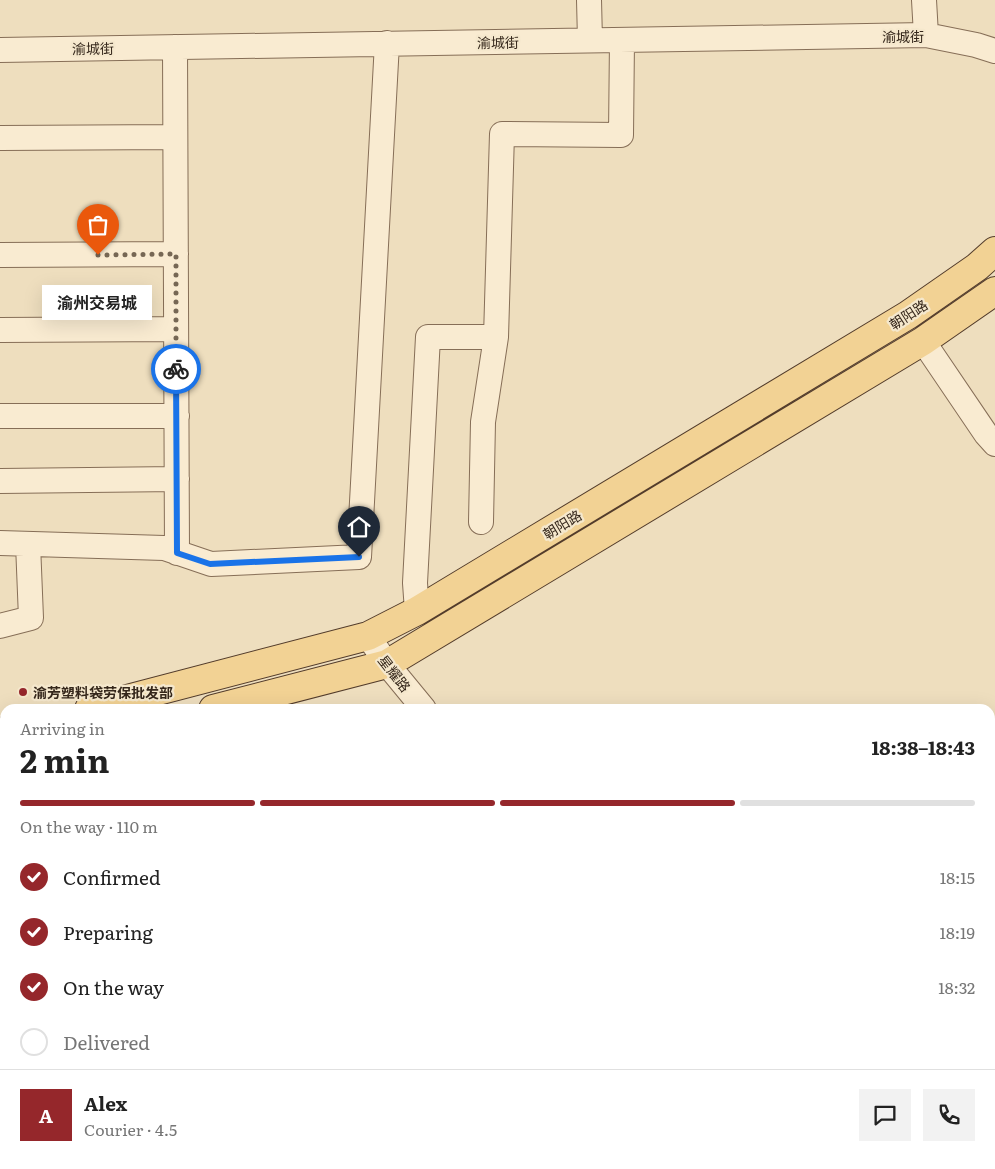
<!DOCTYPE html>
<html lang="en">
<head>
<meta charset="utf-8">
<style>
	body { margin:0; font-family:Literata,"Noto Sans SC",serif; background:#f2f2f2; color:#222; height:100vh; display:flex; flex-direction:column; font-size:19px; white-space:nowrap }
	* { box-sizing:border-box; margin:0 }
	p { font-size:16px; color:#767676 }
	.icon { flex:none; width:28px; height:28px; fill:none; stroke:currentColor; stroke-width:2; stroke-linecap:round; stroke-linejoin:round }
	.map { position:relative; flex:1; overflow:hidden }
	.drawer { position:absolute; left:0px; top:704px; width:995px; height:466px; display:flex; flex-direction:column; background:#fff; border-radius:15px 15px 0 0; box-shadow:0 5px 20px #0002 }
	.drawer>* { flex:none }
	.pin { position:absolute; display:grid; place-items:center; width:42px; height:42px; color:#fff; margin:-51px -21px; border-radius:50% 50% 50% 0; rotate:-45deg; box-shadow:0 0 5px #0007 }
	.pin .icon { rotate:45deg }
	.courier { position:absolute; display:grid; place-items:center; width:50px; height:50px; margin:-25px; border:4px solid #1a73e8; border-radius:50%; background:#fff; color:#222; box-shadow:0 1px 6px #0007 }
	.bubble { position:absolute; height:35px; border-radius:0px; background:#fff; box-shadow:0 5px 20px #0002; font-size:16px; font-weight:700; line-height:35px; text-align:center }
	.headline em { font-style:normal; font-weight:700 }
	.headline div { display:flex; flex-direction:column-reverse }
	.headline { display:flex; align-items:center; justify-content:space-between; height:85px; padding:0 20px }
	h1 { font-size:32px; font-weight:700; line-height:38px }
	.bar { display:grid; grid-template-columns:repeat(4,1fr); gap:8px 5px; align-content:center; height:60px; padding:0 20px }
	.bar i { height:6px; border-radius:4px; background:#e0e0e0 }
	.bar .selected { background:#95272b }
	.bar p { grid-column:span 4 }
	.line { display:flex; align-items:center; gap:12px; padding:0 20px; border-top:1px solid #e0e0e0 }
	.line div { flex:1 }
	.round { display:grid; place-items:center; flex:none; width:52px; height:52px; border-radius:0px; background:#f2f2f2 }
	ol { padding:0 20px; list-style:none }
	li { display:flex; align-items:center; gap:15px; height:55px }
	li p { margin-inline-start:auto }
	li .icon { padding:5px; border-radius:50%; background:#95272b; color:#fff; stroke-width:4 }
	li:last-child { color:#767676 }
	li i { width:28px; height:28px; border:2px solid #e0e0e0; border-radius:50% }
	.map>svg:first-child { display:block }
	.building { fill:url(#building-hatch); stroke:#85573d }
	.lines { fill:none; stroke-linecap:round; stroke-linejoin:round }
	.minor-casing { stroke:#866e57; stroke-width:26 }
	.major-casing { stroke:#533c2b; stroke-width:30 }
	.minor { stroke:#f9ebd1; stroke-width:24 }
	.major { stroke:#f2d294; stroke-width:28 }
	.done { stroke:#766754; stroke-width:5; stroke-dasharray:0 9 }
	.route { stroke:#1a73e8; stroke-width:6 }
	.poi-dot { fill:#95272b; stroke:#f5e8cd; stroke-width:2 }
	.labels { text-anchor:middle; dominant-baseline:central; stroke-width:4.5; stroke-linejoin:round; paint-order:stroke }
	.street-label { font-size:14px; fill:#35271b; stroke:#f5e8cd }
	.poi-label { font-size:14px; font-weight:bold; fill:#35271b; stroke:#f5e8cd; text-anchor:start }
</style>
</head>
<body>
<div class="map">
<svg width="995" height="1169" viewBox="0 0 995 1169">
	<defs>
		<pattern id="building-hatch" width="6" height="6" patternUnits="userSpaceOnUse" patternTransform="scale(1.25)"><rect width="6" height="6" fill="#cc9573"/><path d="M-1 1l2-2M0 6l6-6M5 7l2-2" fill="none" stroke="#a67a5e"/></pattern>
	</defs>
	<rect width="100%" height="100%" fill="#eedebe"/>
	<path class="building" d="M5,791v80l-5,1v-80z
		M5,923v36l-5,2v-37z
		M4,963l1,4v32l-5,2v-37z
		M5,1038v61l-5,-10v-48z
		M30,1165h65l-8,4h-55z
		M194,1165h79l2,4h-79z
		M340,1165h36l2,4h-42v-1l5,-2z
		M379,1165h38v1l-10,3h-26z"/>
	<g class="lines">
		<defs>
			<path id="minor" d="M589,0l1,40
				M924,0l2,35
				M175,47l2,506
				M0,50l926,-15 50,10 19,6
				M0,138l175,-1
				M0,255l176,-1
				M0,330l176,-1
				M923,341l63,93 9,10
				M0,416h177
				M0,481l177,-2
				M481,522l2,-100 13,-85 6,-203 119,1 1,-95
				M0,543l164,5 47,16 148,-7 28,-514
				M417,611l-2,-28 13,-246h68
				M0,626l31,-8 -3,-74
				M368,636l19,28 37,45
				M990,999l5,-4
				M798,1169l4,-4"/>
			<path id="major" d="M89,709l279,-73 49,-25 491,-296 69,-48 18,-16
				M213,709l174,-45 536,-323 72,-50
				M0,732l5,-1
				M0,764l5,-2"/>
		</defs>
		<use href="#minor" class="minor-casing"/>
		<use href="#major" class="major-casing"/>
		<use href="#minor" class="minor"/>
		<use href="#major" class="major"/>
	</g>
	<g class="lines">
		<path class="done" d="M98,255l78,-1v115"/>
		<path class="route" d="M176,369l1,184 33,11 149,-7"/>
	</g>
	<circle class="poi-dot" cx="23" cy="692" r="5"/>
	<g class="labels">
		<g class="street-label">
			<text x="903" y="36">渝城街</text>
			<text transform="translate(498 42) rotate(-1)">渝城街</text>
			<text transform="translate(93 48) rotate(-1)">渝城街</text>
			<text transform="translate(908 314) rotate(-33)">朝阳路</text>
			<text transform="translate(562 524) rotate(-31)">朝阳路</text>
			<text transform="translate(395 673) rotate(52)">星耀路</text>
		</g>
		<g class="poi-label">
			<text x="33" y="692">渝芳塑料袋劳保批发部</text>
		</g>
	</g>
</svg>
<div class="pin" style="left:98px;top:255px;background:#ea580c"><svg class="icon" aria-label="bag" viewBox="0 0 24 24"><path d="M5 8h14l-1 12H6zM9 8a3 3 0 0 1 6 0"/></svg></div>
<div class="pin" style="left:359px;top:557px;background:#1f2937"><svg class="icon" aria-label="home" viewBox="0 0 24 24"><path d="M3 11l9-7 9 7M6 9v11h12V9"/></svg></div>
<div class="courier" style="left:176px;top:369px"><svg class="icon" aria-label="bike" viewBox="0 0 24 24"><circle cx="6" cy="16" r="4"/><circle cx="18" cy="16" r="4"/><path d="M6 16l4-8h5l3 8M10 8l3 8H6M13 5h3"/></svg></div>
<div class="bubble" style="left:42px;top:285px;width:110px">渝州交易城</div>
<section class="drawer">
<div class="headline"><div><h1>2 min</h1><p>Arriving in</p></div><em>18:38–18:43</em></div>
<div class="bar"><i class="selected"></i><i class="selected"></i><i class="selected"></i><i></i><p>On the way · 110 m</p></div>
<ol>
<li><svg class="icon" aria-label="check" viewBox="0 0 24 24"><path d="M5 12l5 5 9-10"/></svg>Confirmed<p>18:15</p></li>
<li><svg class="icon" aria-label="check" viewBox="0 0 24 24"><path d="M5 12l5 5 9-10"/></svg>Preparing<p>18:19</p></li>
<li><svg class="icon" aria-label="check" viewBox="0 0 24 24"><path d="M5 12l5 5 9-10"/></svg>On the way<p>18:32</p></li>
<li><i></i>Delivered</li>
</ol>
<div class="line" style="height:90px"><b class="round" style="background:#95272b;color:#fff">A</b><div><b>Alex</b><p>Courier · 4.5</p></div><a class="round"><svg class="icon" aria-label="chat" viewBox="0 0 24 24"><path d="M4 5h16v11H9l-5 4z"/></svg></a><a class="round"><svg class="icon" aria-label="phone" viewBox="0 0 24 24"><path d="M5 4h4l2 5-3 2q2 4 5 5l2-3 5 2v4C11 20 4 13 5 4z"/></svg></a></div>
</section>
</div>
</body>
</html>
